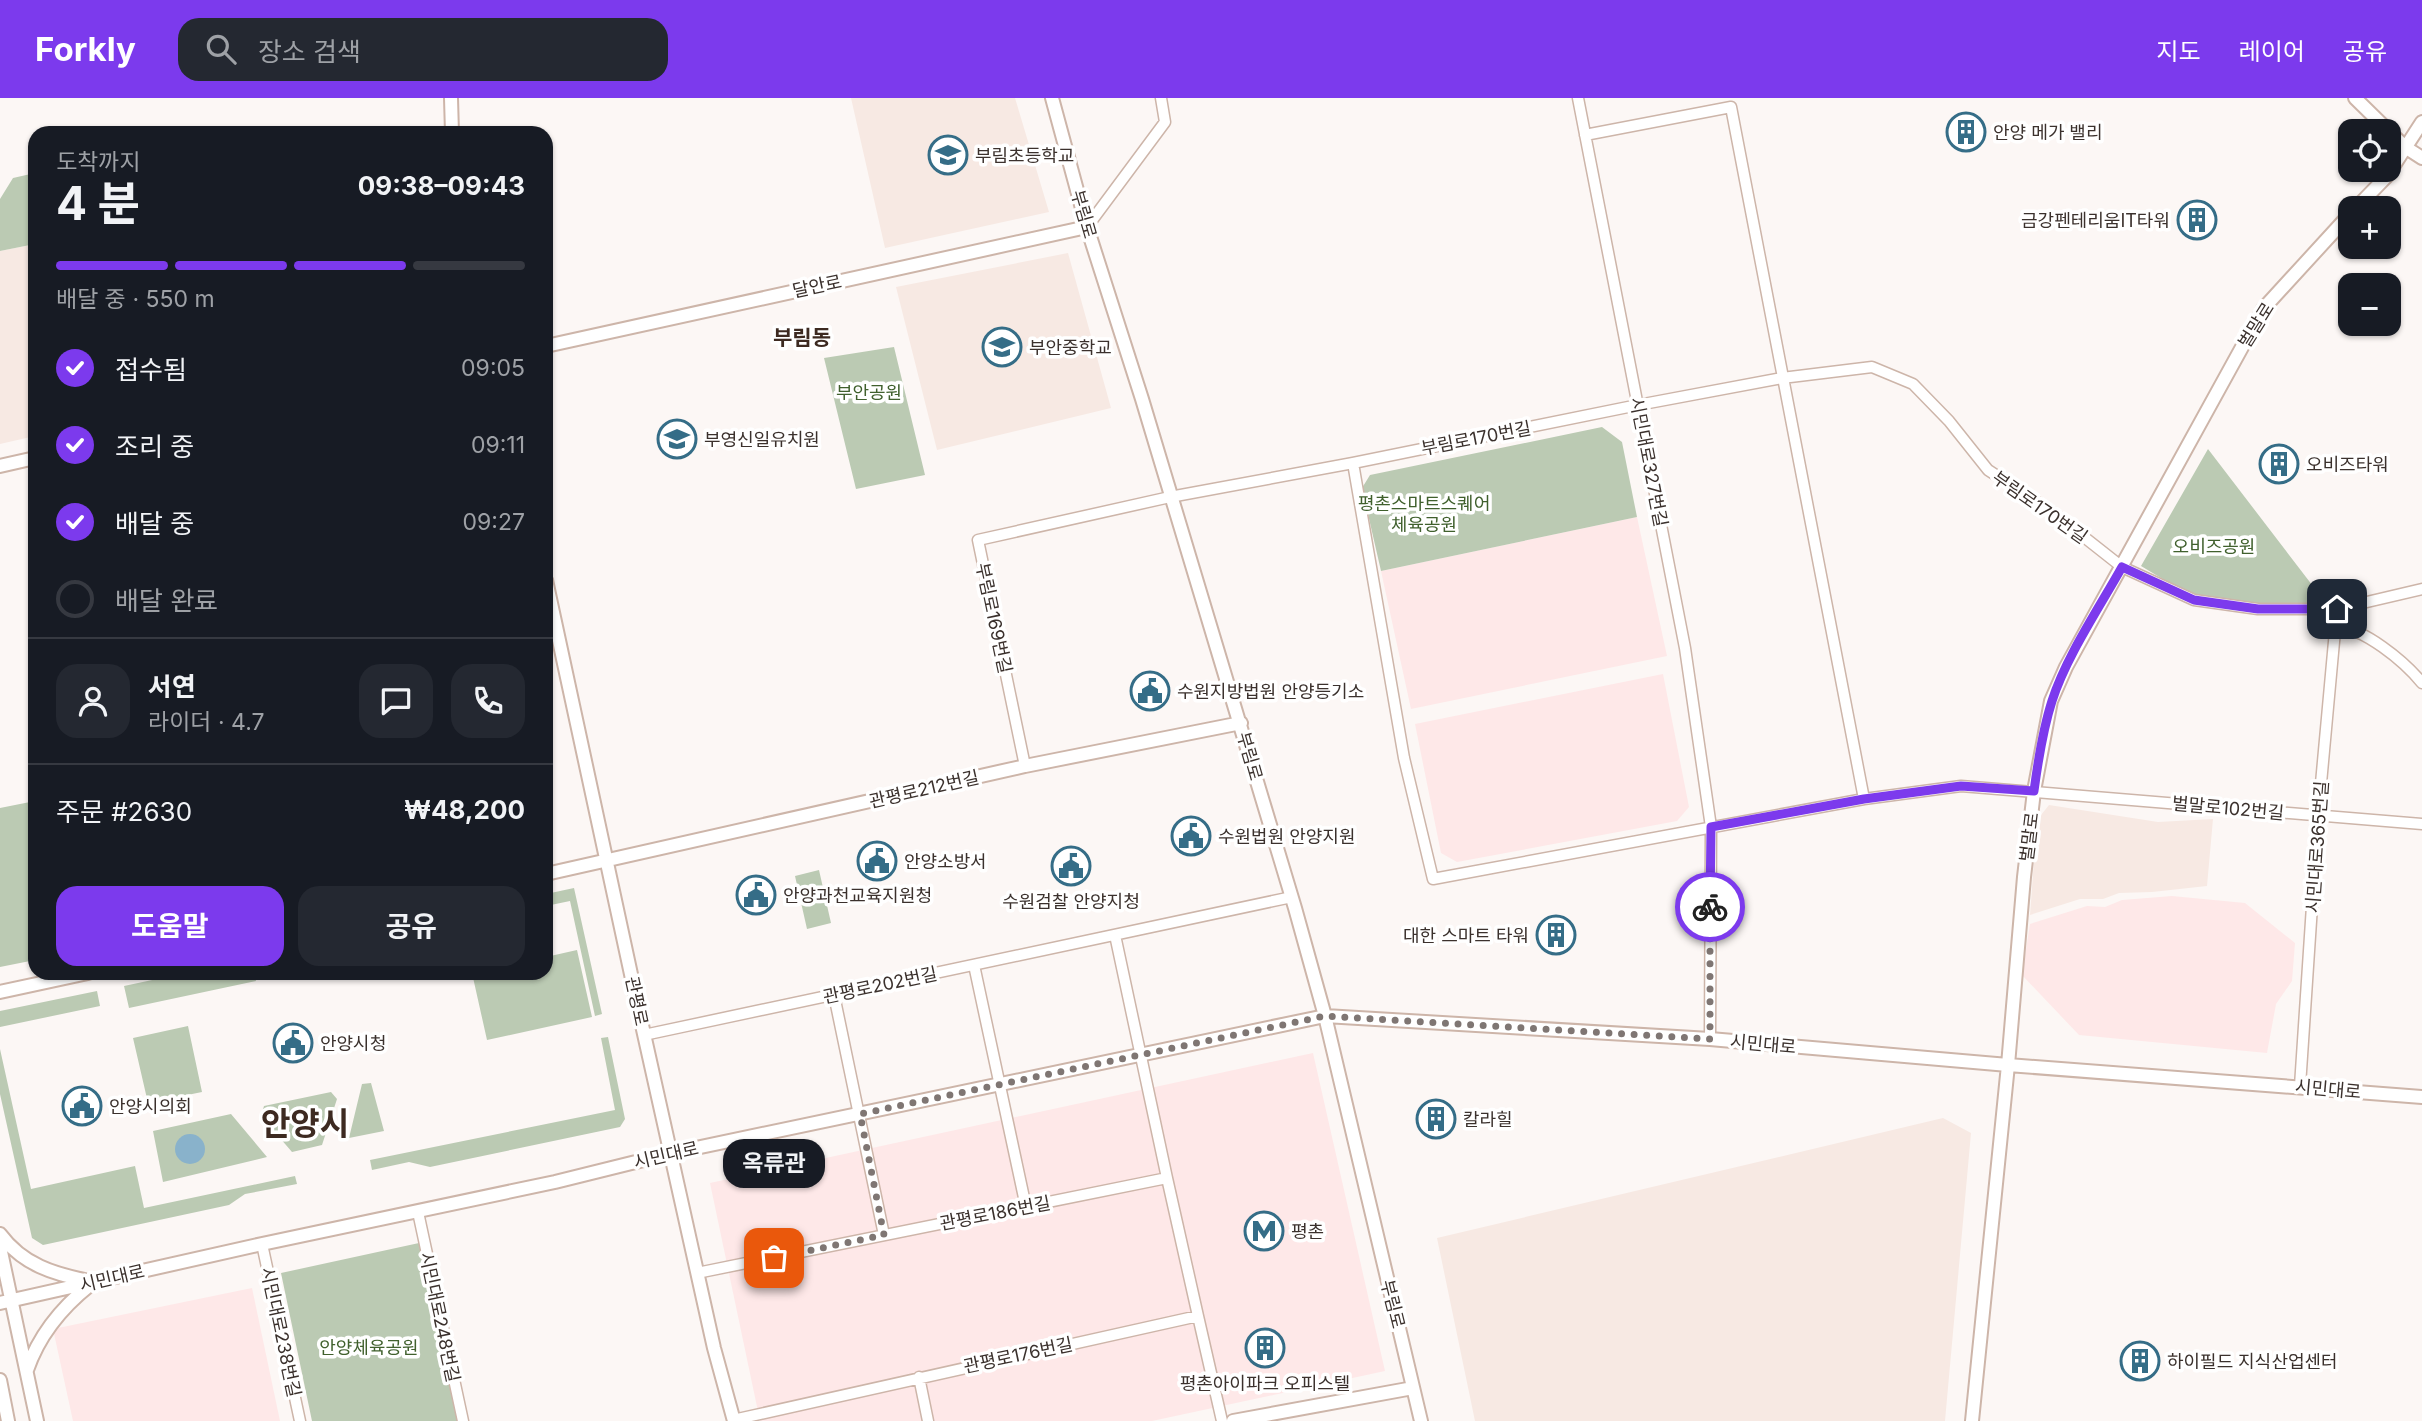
<!DOCTYPE html>
<html lang="ko">
<head>
<meta charset="utf-8">
<style>
	body { margin:0; font-family:Inter,"Noto Sans KR",sans-serif; background:#242831; color:#f1f3f6; height:100vh; display:flex; flex-direction:column; font-size:26px; white-space:nowrap }
	* { box-sizing:border-box; margin:0 }
	p { font-size:23px; color:#9ea1a6 }
	.icon { flex:none; width:38px; height:38px; fill:none; stroke:currentColor; stroke-width:2; stroke-linecap:round; stroke-linejoin:round }
	.map { position:relative; flex:1; overflow:hidden }
	.sheet { position:absolute; left:28px; top:28px; width:525px; height:854px; display:flex; flex-direction:column; background:#171b24; border-radius:21px; box-shadow:0 2px 5px #0004 }
	.sheet>* { flex:none }
	.controls { position:absolute; left:2338px; top:21px; display:grid; gap:14px }
	.controls a { display:grid; place-items:center; width:63px; height:63px; border-radius:14px; background:#171b24; box-shadow:0 2px 5px #0004; font-size:35px }
	.pin { position:absolute; display:grid; place-items:center; width:60px; height:60px; color:#fff; margin:-30px; border-radius:14px; box-shadow:0 4px 10px #0006 }
	.courier { position:absolute; display:grid; place-items:center; width:70px; height:70px; margin:-35px; border:5px solid #7c3aed; border-radius:50%; background:#fff; color:#222; box-shadow:0 2px 9px #0007 }
	.bubble { position:absolute; height:49px; border-radius:21px; background:#171b24; box-shadow:0 2px 5px #0004; font-size:23px; font-weight:700; line-height:49px; text-align:center }
	.head em { font-style:normal; font-weight:700 }
	.head div { display:flex; flex-direction:column-reverse }
	.head { display:flex; align-items:center; justify-content:space-between; height:119px; padding:0 28px }
	h1 { font-size:46px; font-weight:700; line-height:52px }
	.bar { display:grid; grid-template-columns:repeat(4,1fr); gap:10px 7px; align-content:center; height:84px; padding:0 28px }
	.bar i { height:9px; border-radius:5px; background:#363941 }
	.bar .active { background:#7c3aed }
	.bar p { grid-column:span 4 }
	.line { display:flex; align-items:center; gap:18px; padding:0 28px; border-top:2px solid #363941 }
	.line div { flex:1 }
	.round { display:grid; place-items:center; flex:none; width:74px; height:74px; border-radius:21px; background:#242831 }
	ol { padding:0 28px; list-style:none }
	li { display:flex; align-items:center; gap:21px; height:77px }
	li p { margin-inline-start:auto }
	li .icon { padding:7px; border-radius:50%; background:#7c3aed; color:#fff; stroke-width:4 }
	li:last-child { color:#9ea1a6 }
	li i { width:38px; height:38px; border:4px solid #363941; border-radius:50% }
	.action { display:flex; gap:14px; margin-top:auto; padding:14px 28px }
	.action a { flex:1; height:80px; border-radius:21px; background:#7c3aed; color:#fff; font-size:28px; font-weight:700; line-height:80px; text-align:center }
	.action a+a { background:#242831; color:#f1f3f6 }
	header { display:flex; align-items:center; gap:42px; box-sizing:border-box; height:98px; padding:0 35px; background:#7c3aed; color:#fff }
	header strong { font-size:33px }
	nav { display:flex; gap:38px; margin-inline-start:auto; font-size:24px }
	.search { width:490px; height:63px; background:#242831; display:flex; align-items:center; gap:18px; box-sizing:border-box; padding:0 24px; border-radius:21px; color:#9ea1a6; font-size:26px }
	.map>svg:first-child { display:block }
	.commercial { fill:#fee8e8 }
	.built { fill:#f7e9e3 }
	.green { fill:#bbcab3 }
	.water { fill:#89b2cb }
	.lines { fill:none; stroke-linecap:round; stroke-linejoin:round }
	.minor-casing { stroke:#cdb5a9; stroke-width:13 }
	.tertiary-casing { stroke:#cdb5a9; stroke-width:16 }
	.minor { stroke:#fff; stroke-width:10 }
	.tertiary { stroke:#fff; stroke-width:12 }
	.done { stroke:#7f7673; stroke-width:7; stroke-dasharray:0 12.6 }
	.route { stroke:#7c3aed; stroke-width:9 }
	.labels { text-anchor:middle; dominant-baseline:central; stroke-width:7; stroke-linejoin:round; paint-order:stroke }
	.poi-label { font-size:18px; fill:#3b312d; stroke:#fff; text-anchor:start }
	.street-label { font-size:18px; fill:#3b312d; stroke:#fff }
	.park-label { font-size:18px; fill:#40602d; stroke:#fff }
	.quarter-label { font-size:21px; font-weight:bold; fill:#3d2a21; stroke:#fff }
	.town-label { font-size:32px; font-weight:bold; fill:#3d2a21; stroke:#fff }
</style>
</head>
<body>
<header>
<strong>Forkly</strong>
<div class="search"><svg class="icon" aria-label="search" viewBox="0 0 24 24"><circle cx="10" cy="10" r="6"/><path d="M15 15l6 6"/></svg>장소 검색</div>
<nav><a>지도</a><a>레이어</a><a>공유</a></nav>
</header>
<div class="map">
<svg width="2422" height="1323" viewBox="0 0 2422 1323">
	<rect width="100%" height="100%" fill="#fcf7f5"/>
	<path class="commercial" d="M1637,419l30,139 -256,53 -30,-138z
		M1663,576l26,133 -12,14 -220,41 -16,-9 -26,-129z
		M2172,798l73,7 50,40 -3,38 -16,23 -9,49 -188,-18 -57,-60 8,-51 57,-18 18,1 17,-7z
		M1313,955l72,318 -233,50h-392l-50,-238z
		M252,1190l28,133h-207l-20,-92z"/>
	<path class="built" d="M851,0h164l34,114 -164,36z
		M35,146v192l-35,8v-193z
		M1068,155l43,155 -174,42 -41,-163z
		M2049,707l109,17 55,-3 -6,67 -55,6 -33,1 -16,6h-23l-50,16 7,-95z
		M1943,1020l28,15 -26,288h-470l-38,-183z"/>
	<path class="green" d="M35,75v71l-35,7v-52l13,-21z
		M894,249l31,128 -69,14 -32,-131z
		M1602,329l20,15 15,75 -256,54 -19,-83 8,-13z
		M2208,351l111,145 7,10 -14,3 -104,-6 -22,-8 -45,-27z
		M35,703v159l-35,7v-159z
		M819,772l12,53 -24,6 -12,-53z
		M574,790l28,126 -7,2 -25,-115 -24,5v-12z
		M577,852l15,67 -105,23 -15,-67h74v-16z
		M185,875h69l2,8 -127,27 -5,-22z
		M97,893l3,15 -100,21v-16z
		M188,928l14,66 -54,11 -15,-65z
		M608,939l17,82 -5,8 -190,40 -21,-5 -37,8 -2,-10 245,-50 -14,-72z
		M0,951l31,140 104,-23 9,42 151,-32 2,8 -52,10 -16,11 -186,40 -11,-7 -32,-144z
		M371,985l13,48 -35,7 13,-54z
		M331,994l6,7 -15,46 -30,7 -31,-36 3,-10z
		M231,1016l36,43 -104,25 -10,-51z
		M419,1145l39,178h-146l-31,-148z"/>
	<path class="water" d="M175 1051a15 15 0 1 1 30 0a15 15 0 1 1-30 0Z"/>
	<g class="lines">
		<defs>
			<path id="minor" d="M1578,0l107,550 26,179 -1,212
				M1585,37l146,-28 133,692
				M1087,129l78,-105 -4,-24
				M1353,365l51,295 29,121 431,-80 97,-13 461,38
				M2335,528c29,2 69,35 87,57
				M1025,668l-47,-226 192,-43 183,-34 285,-58 144,-27 90,-11 41,17 36,37 39,49 63,41 71,56 72,33 64,9h79l85,-20
				M974,867l52,242
				M834,897l50,240
				M644,937l648,-138
				M2300,988l18,-270 19,-207
				M1167,1080l31,138
				M418,1114l45,209
				M262,1146l38,177
				M697,1175l470,-95 -52,-243
				M919,1279l9,44
				M733,1322l465,-104 24,105"/>
			<path id="tertiary" d="M451,0l1,35
				M1052,0l35,129 55,172 153,509 30,108 96,405
				M2355,0l50,49 17,11
				M2356,110l31,-32 35,-54
				M546,248l541,-119
				M0,368l35,-8
				M546,482l94,436 74,332 20,73
				M546,776l479,-108 216,-43
				M0,894l88,-19
				M0,1136c23,31 54,40 89,47
				M0,1149l37,174
				M0,1205l262,-59 293,-62 117,-29 653,-137 385,23 298,26 414,32
				M27,1272c12,-35 34,-62 63,-85
				M0,1282l8,41
				M1233,1323l180,-33
				M1972,1323l36,-356 16,-188 10,-86 17,-90 15,-34 197,-358 87,-95"/>
		</defs>
		<use href="#minor" class="minor-casing"/>
		<use href="#tertiary" class="tertiary-casing"/>
		<use href="#minor" class="minor"/>
		<use href="#tertiary" class="tertiary"/>
	</g>
	<g class="lines">
		<path class="done" d="M774,1160l110,-23 -24,-121 465,-98 385,23v-132"/>
		<path class="route" d="M1710,809l1,-80 153,-28 97,-13 73,5c4,-30 9,-62 18,-90 14,-44 47,-93 70,-134l72,33 64,9h79"/>
	</g>
	<defs>
		<symbol id="building-ring" viewBox="-11 -11 22 22"><circle r="9.5" fill="#fff" stroke="#356d87" stroke-width="1.5"/><path d="M-4-6H4V6H1V3H-1V6H-4ZM-2.5-4.3h1.7v1.8h-1.7ZM.8-4.3h1.7v1.8H.8ZM-2.5-1h1.7V.8h-1.7ZM.8-1h1.7V.8H.8Z" fill="#356d87"/></symbol>
		<symbol id="school-ring" viewBox="-11 -11 22 22"><circle r="9.5" fill="#fff" stroke="#356d87" stroke-width="1.5"/><path d="M0-5L7-2L0 1L-7-2ZM-4 1L0 2.5L4 1V4Q0 6-4 4Z" fill="#356d87"/></symbol>
		<symbol id="civic-ring" viewBox="-11 -11 22 22"><circle r="9.5" fill="#fff" stroke="#356d87" stroke-width="1.5"/><path d="M-.6-6.5H3V-4.5H.6V-3L4-1V1h2V6H-6V1h2V-1L-.6-3ZM-1.2 2.5V6h2.4V2.5Z" fill="#356d87"/></symbol>
		<symbol id="metro-ring" viewBox="-11 -11 22 22"><circle r="9.5" fill="#fff" stroke="#356d87" stroke-width="1.5"/><path d="M-5.5 5V-5H-3L0 0L3-5H5.5V5H3V-.5L0 4L-3-.5V5Z" fill="#356d87"/></symbol>
	</defs>
	<g fill-rule="evenodd">
		<use href="#building-ring" x="1944" y="12" width="44" height="44"/>
		<use href="#school-ring" x="926" y="35" width="44" height="44"/>
		<use href="#building-ring" x="2175" y="100" width="44" height="44"/>
		<use href="#school-ring" x="980" y="227" width="44" height="44"/>
		<use href="#school-ring" x="655" y="319" width="44" height="44"/>
		<use href="#building-ring" x="2257" y="344" width="44" height="44"/>
		<use href="#civic-ring" x="1128" y="571" width="44" height="44"/>
		<use href="#civic-ring" x="1169" y="716" width="44" height="44"/>
		<use href="#civic-ring" x="855" y="741" width="44" height="44"/>
		<use href="#civic-ring" x="1049" y="746" width="44" height="44"/>
		<use href="#civic-ring" x="734" y="775" width="44" height="44"/>
		<use href="#building-ring" x="1534" y="815" width="44" height="44"/>
		<use href="#civic-ring" x="271" y="923" width="44" height="44"/>
		<use href="#civic-ring" x="60" y="986" width="44" height="44"/>
		<use href="#building-ring" x="1414" y="999" width="44" height="44"/>
		<use href="#metro-ring" x="1242" y="1111" width="44" height="44"/>
		<use href="#building-ring" x="1243" y="1228" width="44" height="44"/>
		<use href="#building-ring" x="2118" y="1241" width="44" height="44"/>
	</g>
	<g class="labels">
		<g class="poi-label">
			<text x="1993" y="34">안양 메가 밸리</text>
			<text x="975" y="57">부림초등학교</text>
			<text x="2170" y="122" text-anchor="end">금강펜테리움IT타워</text>
			<text x="1029" y="249">부안중학교</text>
			<text x="704" y="341">부영신일유치원</text>
			<text x="2306" y="366">오비즈타워</text>
			<text x="1177" y="593">수원지방법원 안양등기소</text>
			<text x="1218" y="738">수원법원 안양지원</text>
			<text x="904" y="763">안양소방서</text>
			<text x="783" y="797">안양과천교육지원청</text>
			<text x="1071" y="803" text-anchor="middle">수원검찰 안양지청</text>
			<text x="1529" y="837" text-anchor="end">대한 스마트 타워</text>
			<text x="320" y="945">안양시청</text>
			<text x="109" y="1008">안양시의회</text>
			<text x="1463" y="1021">칼라힐</text>
			<text x="1291" y="1133">평촌</text>
			<text x="2167" y="1263">하이필드 지식산업센터</text>
			<text x="1265" y="1285" text-anchor="middle">평촌아이파크 오피스텔</text>
		</g>
		<g class="street-label">
			<text transform="translate(1084 116) rotate(74)">부림로</text>
			<text transform="translate(817 188) rotate(-12)">달안로</text>
			<text transform="translate(2256 227) rotate(-58)">벌말로</text>
			<text transform="translate(1476 340) rotate(-11)">부림로170번길</text>
			<text transform="translate(1649 364) rotate(79)">시민대로327번길</text>
			<text transform="translate(2040 409) rotate(35)">부림로170번길</text>
			<text transform="translate(994 520) rotate(78)">부림로169번길</text>
			<text transform="translate(1250 658) rotate(74)">부림로</text>
			<text transform="translate(924 691) rotate(-13)">관평로212번길</text>
			<text transform="translate(2228 710) rotate(5)">벌말로102번길</text>
			<text transform="translate(2029 739) rotate(-83)">벌말로</text>
			<text transform="translate(2317 749) rotate(-86)">시민대로365번길</text>
			<text transform="translate(880 887) rotate(-12)">관평로202번길</text>
			<text transform="translate(637 903) rotate(78)">관평로</text>
			<text transform="translate(1763 946) rotate(5)">시민대로</text>
			<text transform="translate(2328 991) rotate(5)">시민대로</text>
			<text transform="translate(666 1057) rotate(-13)">시민대로</text>
			<text transform="translate(995 1115) rotate(-11)">관평로186번길</text>
			<text transform="translate(112 1180) rotate(-13)">시민대로</text>
			<text transform="translate(1393 1206) rotate(76)">부림로</text>
			<text transform="translate(440 1219) rotate(78)">시민대로248번길</text>
			<text transform="translate(281 1234) rotate(78)">시민대로238번길</text>
			<text transform="translate(1018 1257) rotate(-12)">관평로176번길</text>
		</g>
		<g class="park-label">
			<text x="869" y="294">부안공원</text>
			<text x="1424" y="405">평촌스마트스퀘어<tspan x="1424" dy="21">체육공원</tspan></text>
			<text x="2214" y="448">오비즈공원</text>
			<text x="369" y="1249">안양체육공원</text>
		</g>
		<g class="quarter-label">
			<text x="802" y="239">부림동</text>
		</g>
		<g class="town-label">
			<text x="305" y="1025">안양시</text>
		</g>
	</g>
</svg>
<div class="controls">
<a><svg class="icon" aria-label="locate" viewBox="0 0 24 24"><circle cx="12" cy="12" r="6"/><path d="M12 2v4M12 18v4M2 12h4M18 12h4"/></svg></a>
<a>+</a>
<a>−</a>
</div>
<div class="pin" style="left:774px;top:1160px;background:#ea580c"><svg class="icon" aria-label="bag" viewBox="0 0 24 24"><path d="M5 8h14l-1 12H6zM9 8a3 3 0 0 1 6 0"/></svg></div>
<div class="pin" style="left:2337px;top:511px;background:#1f2937"><svg class="icon" aria-label="home" viewBox="0 0 24 24"><path d="M3 11l9-7 9 7M6 9v11h12V9"/></svg></div>
<div class="courier" style="left:1710px;top:809px"><svg class="icon" aria-label="bike" viewBox="0 0 24 24"><circle cx="6" cy="16" r="4"/><circle cx="18" cy="16" r="4"/><path d="M6 16l4-8h5l3 8M10 8l3 8H6M13 5h3"/></svg></div>
<div class="bubble" style="left:723px;top:1041px;width:102px">옥류관</div>
<section class="sheet">
<div class="head"><div><h1>4 분</h1><p>도착까지</p></div><em>09:38–09:43</em></div>
<div class="bar"><i class="active"></i><i class="active"></i><i class="active"></i><i></i><p>배달 중 · 550 m</p></div>
<ol>
<li><svg class="icon" aria-label="check" viewBox="0 0 24 24"><path d="M5 12l5 5 9-10"/></svg>접수됨<p>09:05</p></li>
<li><svg class="icon" aria-label="check" viewBox="0 0 24 24"><path d="M5 12l5 5 9-10"/></svg>조리 중<p>09:11</p></li>
<li><svg class="icon" aria-label="check" viewBox="0 0 24 24"><path d="M5 12l5 5 9-10"/></svg>배달 중<p>09:27</p></li>
<li><i></i>배달 완료</li>
</ol>
<div class="line" style="height:126px"><a class="round"><svg class="icon" aria-label="person" viewBox="0 0 24 24"><circle cx="12" cy="8" r="4"/><path d="M4 21q1-7 8-7t8 7"/></svg></a><div><b>서연</b><p>라이더 · 4.7</p></div><a class="round"><svg class="icon" aria-label="chat" viewBox="0 0 24 24"><path d="M4 5h16v11H9l-5 4z"/></svg></a><a class="round"><svg class="icon" aria-label="phone" viewBox="0 0 24 24"><path d="M5 4h4l2 5-3 2q2 4 5 5l2-3 5 2v4C11 20 4 13 5 4z"/></svg></a></div>
<div class="line" style="height:91px"><div>주문 #2630</div><b>₩48,200</b></div>
<div class="action"><a>도움말</a><a>공유</a></div>
</section>
</div>
</body>
</html>
